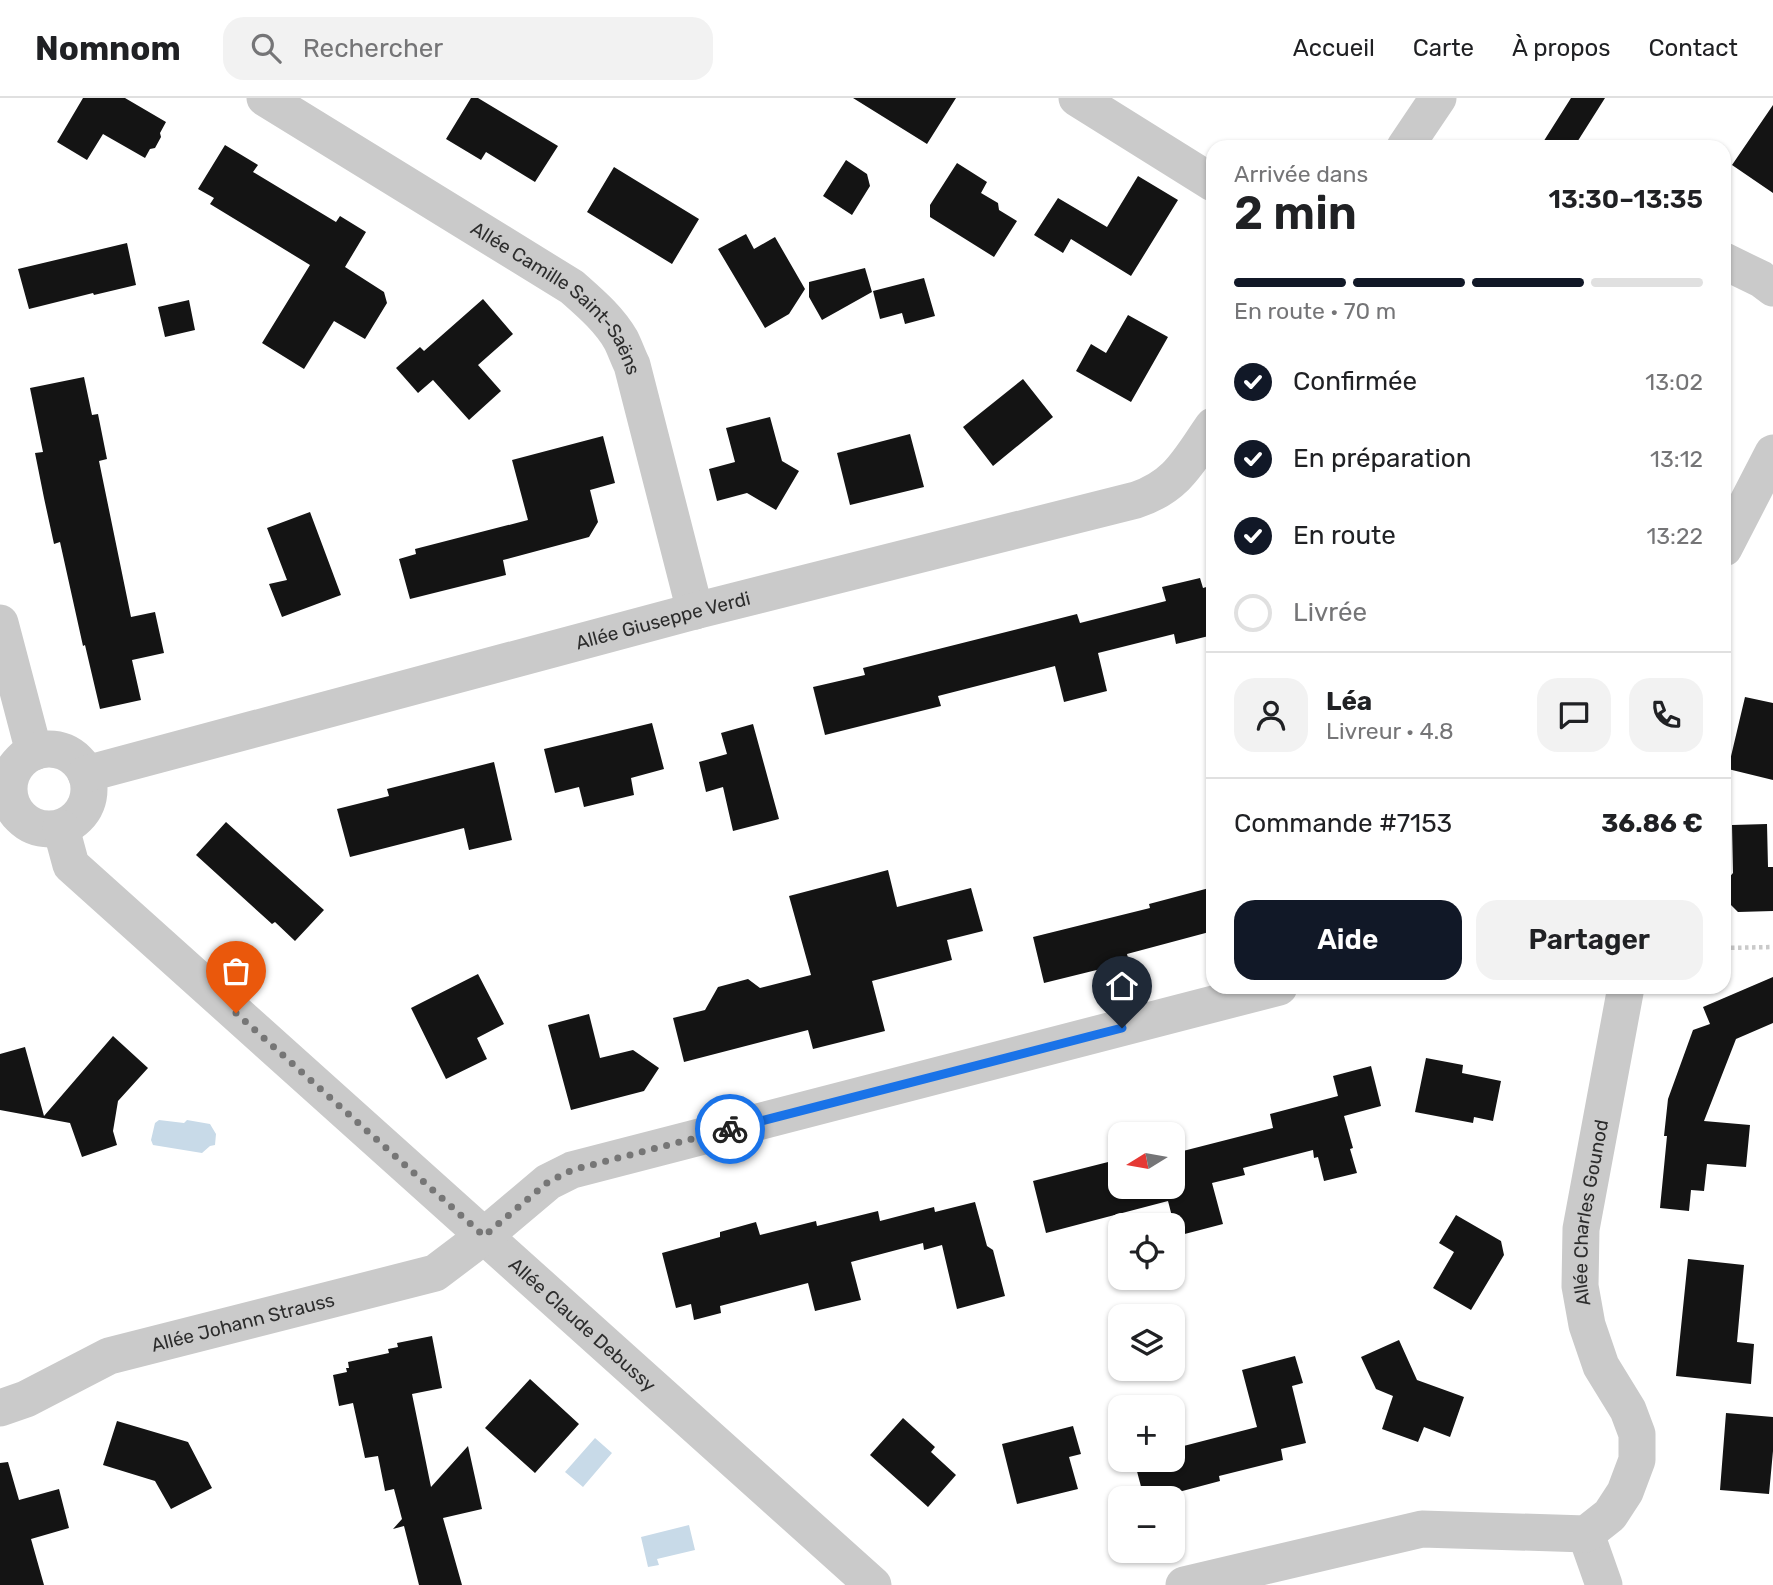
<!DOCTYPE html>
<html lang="fr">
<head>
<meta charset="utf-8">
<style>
	body { margin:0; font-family:Rubik,sans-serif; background:#f2f2f2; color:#202124; height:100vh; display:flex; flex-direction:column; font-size:26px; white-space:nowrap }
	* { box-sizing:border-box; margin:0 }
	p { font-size:23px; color:#757577 }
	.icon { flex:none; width:38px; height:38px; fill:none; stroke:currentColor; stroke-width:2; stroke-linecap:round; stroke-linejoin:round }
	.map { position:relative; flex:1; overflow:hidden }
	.panel { position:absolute; left:1206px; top:42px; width:525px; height:854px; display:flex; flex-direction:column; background:#fff; border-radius:21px; box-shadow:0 2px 5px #0004 }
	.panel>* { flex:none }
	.needle { width:46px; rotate:259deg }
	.buttons { position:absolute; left:1108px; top:1024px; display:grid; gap:14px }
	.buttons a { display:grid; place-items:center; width:77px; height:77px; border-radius:14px; background:#fff; box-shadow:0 2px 5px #0004; font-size:35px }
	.pin { position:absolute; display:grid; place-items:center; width:60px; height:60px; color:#fff; margin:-72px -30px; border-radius:50% 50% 50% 0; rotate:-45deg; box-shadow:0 0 7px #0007 }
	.pin .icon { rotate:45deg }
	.courier { position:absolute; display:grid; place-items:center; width:70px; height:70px; margin:-35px; border:5px solid #1a73e8; border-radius:50%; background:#fff; color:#222; box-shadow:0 2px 9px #0007 }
	.summary em { font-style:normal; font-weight:600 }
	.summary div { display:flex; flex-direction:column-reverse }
	.summary { display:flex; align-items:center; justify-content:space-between; height:119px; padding:0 28px }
	h1 { font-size:46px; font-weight:600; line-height:52px }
	.bar { display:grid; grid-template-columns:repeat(4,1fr); gap:10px 7px; align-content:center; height:84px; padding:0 28px }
	.bar i { height:9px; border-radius:5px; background:#e0e0e0 }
	.bar .active { background:#111827 }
	.bar p { grid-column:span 4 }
	.line { display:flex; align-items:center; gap:18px; padding:0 28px; border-top:2px solid #e0e0e0 }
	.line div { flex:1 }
	.round { display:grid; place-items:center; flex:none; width:74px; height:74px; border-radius:21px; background:#f2f2f2 }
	ol { padding:0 28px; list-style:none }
	li { display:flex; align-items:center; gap:21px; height:77px }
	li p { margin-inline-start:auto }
	li .icon { padding:7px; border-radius:50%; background:#111827; color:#fff; stroke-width:4 }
	li:last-child { color:#757577 }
	li i { width:38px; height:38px; border:4px solid #e0e0e0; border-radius:50% }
	.button { display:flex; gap:14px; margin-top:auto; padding:14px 28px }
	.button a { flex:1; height:80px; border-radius:21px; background:#111827; color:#fff; font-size:28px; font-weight:600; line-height:80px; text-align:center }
	.button a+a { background:#f2f2f2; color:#202124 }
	header { display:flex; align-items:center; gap:42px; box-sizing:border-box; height:98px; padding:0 35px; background:#fff; border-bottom:2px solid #e0e0e0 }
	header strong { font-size:33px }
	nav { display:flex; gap:38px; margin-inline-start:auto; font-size:24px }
	.search { width:490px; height:63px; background:#f2f2f2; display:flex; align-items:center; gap:18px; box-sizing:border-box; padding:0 24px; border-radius:21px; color:#757577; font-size:26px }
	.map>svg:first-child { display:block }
	.water { fill:#c8dae8 }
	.building { fill:#141414 }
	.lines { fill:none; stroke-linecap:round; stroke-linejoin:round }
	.path { stroke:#cacaca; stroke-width:4.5; stroke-dasharray:3.5 3.5; stroke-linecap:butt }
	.minor { stroke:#cacaca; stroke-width:37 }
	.done { stroke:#767676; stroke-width:7; stroke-dasharray:0 12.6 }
	.route { stroke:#1a73e8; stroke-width:9 }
	.labels { text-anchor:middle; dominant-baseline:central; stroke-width:7; stroke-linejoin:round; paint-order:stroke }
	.street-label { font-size:19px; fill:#2d2d2d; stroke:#fff }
</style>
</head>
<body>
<header>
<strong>Nomnom</strong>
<div class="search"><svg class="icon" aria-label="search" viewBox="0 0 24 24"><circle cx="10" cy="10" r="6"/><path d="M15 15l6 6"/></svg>Rechercher</div>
<nav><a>Accueil</a><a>Carte</a><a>À propos</a><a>Contact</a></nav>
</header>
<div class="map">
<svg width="1773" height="1487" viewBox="0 0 1773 1487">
	<rect width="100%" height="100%" fill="#fff"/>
	<path class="water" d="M159,1022l25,3 3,-3 23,4 6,10 -1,11 -5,1 -8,7 -49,-8 -2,-5 4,-17z
		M595,1340l17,15 -29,34 -18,-15z
		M689,1427l6,25 -38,9 2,6 -11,2 -7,-30z"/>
	<path class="building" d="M83,0h42l41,24 -6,11 1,4 -6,11 -5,1 -5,9 -42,-24 -16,26 -30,-18z
		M471,0h7l80,48 -23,36 -49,-30 -5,8 -35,-21z
		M853,0h103l-29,46z
		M1571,0h34l-31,49h-34z
		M1773,7v88l-41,-28z
		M225,47l33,20 -5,7 83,50 4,-6 26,16 -21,35 39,25 3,11 -22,36 -31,-18 -30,48 -42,-26 48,-78 -100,-61 4,-6 -16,-9z
		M846,62l21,14 3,12 -18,29 -29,-19z
		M957,65l30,19 -6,11 17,10 1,7 18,11 -23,36 -64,-40v-12z
		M614,69l85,52 -27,45 -85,-52z
		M1138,78l40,24 -47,76 -60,-37 -8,14 -29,-18 24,-37 49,29z
		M746,136l8,15 21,-12 30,52 -16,25 -24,14 -47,-79z
		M127,145l9,42 -42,10 -1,-2 -64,16 -11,-40z
		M865,170l7,24 -50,28 -13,-23v-15z
		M924,180l11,38 -30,8 -3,-11 -22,6 -7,-28z
		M483,201l30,35 -35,31 23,26 -32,29 -36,-40 -15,13 -22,-25 24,-21 4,4z
		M189,202l6,30 -30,7 -7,-30z
		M1128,217l40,22 -37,65 -55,-31 15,-27 15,9z
		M84,279l8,38 6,-1 9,45 -8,2 32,156 24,-5 9,41 -32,7 9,40 -41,9 -15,-64 -2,1 -23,-104 -6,2 -10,-46 -9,-45 8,-1 -13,-64z
		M1023,281l30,38 -60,49 -30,-39z
		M770,319l12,44 17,10 -23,39 -29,-17 -30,8 -8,-32 26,-7 -9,-34z
		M910,336l14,53 -74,18 -13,-52z
		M603,338l12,47 -25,7 8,32 -9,15 -86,23 3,15 -96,24 -11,-40 17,-5 -1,-5 113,-29 -16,-60z
		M310,414l31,83 -59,22 -13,-33 18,-4 -20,-52z
		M1200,480l3,10 10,-3v50l-37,9 -2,-10 -76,19 9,38 -43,11 -9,-36 -117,30 3,10 -116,29 -12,-48 52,-12 -2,-7 214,-54 3,9 86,-22 -4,-14z
		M1745,599l28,6v77l-45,-11z
		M652,625l12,46 -33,9 3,17 -50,12 -5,-20 -24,6 -11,-44z
		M753,626l26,95 -46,12 -10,-44 -17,5 -7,-30 28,-8 -6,-21z
		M494,664l18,78 -43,10 -5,-22 -114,29 -13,-48 52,-13 -2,-7z
		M226,724l98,88 -29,31 -20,-19 -3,2 -76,-69z
		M1767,726l1,43h5v44l-35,1 -13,-13 1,-18 7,-8 -1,-48z
		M888,772l9,37 74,-19 12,43 -36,9 5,20 -80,21 13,50 -72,18 -5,-19 -124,32 -11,-44 32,-8 13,-23 30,-8 12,9 51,-13 -22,-79z
		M1213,789v44l-86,23 2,8 -85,21 -11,-46 117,-29 -1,-4z
		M478,876l26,50 -27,14 10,21 -41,20 -35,-71z
		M1773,879v46l-37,16 -32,82 46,4 -4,42 -39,-3 -3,27 -13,-1 -2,21 -29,-3 7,-72h-3l4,-37 25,-69 17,-6 -7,-17z
		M589,916l11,44 33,-8 26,18 -15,23 -73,19 -23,-85z
		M113,938l35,32 -30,33 -5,30 4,14 -35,12 -12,-34 -70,-13v-56l25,-7 19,69z
		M1426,960l37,7 -1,8 39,8 -8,40 -19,-4 -1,6 -58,-11z
		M1371,968l10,40 -37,10 9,32 -3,1 7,24 -33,8 -6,-24 -4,1 -1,-8 -70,18 2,7 -33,8 11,41 -46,12 -9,-35 -122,32 -13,-52 87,-22v27h52v-41l8,-2 3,8 90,-23 -3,-14 68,-18 -5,-20z
		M975,1104l12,44 6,4 12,46 -48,13 -15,-64 -18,5 -1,-7 -72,19 10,38 -46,11 -7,-28 -88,23 1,7 -27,7 -3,-16 -15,4 -14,-55 58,-16v-5l36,-10 4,13 56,-14 1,5 61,-15 2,10 54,-14 1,5z
		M1456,1117l45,26 3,14 -33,55 -38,-22 21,-36 -15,-9z
		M1688,1161l56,6 -7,77 17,2 -3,40 -75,-8z
		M432,1238l10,52 -30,6 19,93 37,-41 14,63 -39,9 19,67h-43l-15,-59 -11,3 9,-10 -8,-30 -9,2 -7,-35 -13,2 -12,-55 -14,3 -6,-31 14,-3 -1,-4h3l-1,-6 41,-9 -1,-4 10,-2 -1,-4z
		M1399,1242l18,40 47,17 -14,40 -26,-10 -6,15 -36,-13 11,-33 -17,-7 -15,-32z
		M1295,1258l8,27 -11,3 14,57 -25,6 2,11 -64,16 1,5 -64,17h-12l-10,-38h38v-11l85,-22 -15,-57z
		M530,1281l49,45 -44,49 -50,-45z
		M1726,1315l47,4v34l-4,43 -49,-4z
		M903,1320l32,29 -4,5 25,23 -28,32 -58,-52z
		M117,1323l71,21 24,46 -41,21 -16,-28 -52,-16z
		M1073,1328l8,28 -12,3 9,32 -61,15 -15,-60z
		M8,1364l11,38 40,-11 10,39 -38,11 13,46h-44v-122z"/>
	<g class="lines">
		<path class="path" d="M1724,850l49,-1"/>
		<g class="minor">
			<path id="s1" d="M265,0l307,189c18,16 37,32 49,53 4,8 7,17 11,25l63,246"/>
			<path d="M1077,0l136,85"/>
			<path d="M1405,49l33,-49"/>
			<path d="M1724,163l37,18 12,9"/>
			<path d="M1724,450l49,-95"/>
			<path d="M0,525l34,129"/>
			<circle cx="49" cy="691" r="40"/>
			<path id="s2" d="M86,676l609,-163 441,-111c42,-14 53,-40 77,-74"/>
			<path id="s3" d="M61,730l10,37 802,720"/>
			<path id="s4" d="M0,1310l26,-9 83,-43 326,-83 49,-37 64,-54 24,-12 707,-183"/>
			<path d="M1586,1436l18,51"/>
			<path id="s5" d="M1184,1487l238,-56 164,5 24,-19 15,-23 12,-32v-26l-9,-24 -27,-44 -14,-41 -7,-39 1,-57 45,-242"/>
		</g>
	</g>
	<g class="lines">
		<path class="done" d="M236,915l248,223 64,-54 24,-12 158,-41"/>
		<path class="route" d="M730,1031l392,-101"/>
	</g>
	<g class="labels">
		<g class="street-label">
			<text stroke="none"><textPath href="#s1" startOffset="357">Allée Camille Saint-Saëns</textPath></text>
			<text stroke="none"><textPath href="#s2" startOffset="597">Allée Giuseppe Verdi</textPath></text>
			<text stroke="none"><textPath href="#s5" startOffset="761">Allée Charles Gounod</textPath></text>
			<text stroke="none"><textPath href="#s4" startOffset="259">Allée Johann Strauss</textPath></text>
			<text stroke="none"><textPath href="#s3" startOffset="726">Allée Claude Debussy</textPath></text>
		</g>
	</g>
</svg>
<div class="buttons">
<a><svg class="needle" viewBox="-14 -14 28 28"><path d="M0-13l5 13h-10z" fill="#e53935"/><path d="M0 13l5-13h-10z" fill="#757577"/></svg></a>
<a><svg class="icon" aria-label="locate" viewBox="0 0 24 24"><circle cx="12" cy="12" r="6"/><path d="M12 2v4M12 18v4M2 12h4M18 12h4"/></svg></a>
<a><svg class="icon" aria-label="layers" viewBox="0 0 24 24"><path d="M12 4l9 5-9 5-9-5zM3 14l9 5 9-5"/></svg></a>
<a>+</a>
<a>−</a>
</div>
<div class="pin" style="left:236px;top:915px;background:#ea580c"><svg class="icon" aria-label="bag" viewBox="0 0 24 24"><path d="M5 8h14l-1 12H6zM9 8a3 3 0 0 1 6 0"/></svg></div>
<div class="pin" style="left:1122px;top:930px;background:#1f2937"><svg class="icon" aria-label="home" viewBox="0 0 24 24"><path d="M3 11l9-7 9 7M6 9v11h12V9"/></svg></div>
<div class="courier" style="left:730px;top:1031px"><svg class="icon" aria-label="bike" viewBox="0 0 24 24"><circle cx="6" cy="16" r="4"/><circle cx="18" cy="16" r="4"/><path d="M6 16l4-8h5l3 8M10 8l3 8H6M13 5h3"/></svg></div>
<section class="panel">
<div class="summary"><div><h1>2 min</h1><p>Arrivée dans</p></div><em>13:30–13:35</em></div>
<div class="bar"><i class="active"></i><i class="active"></i><i class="active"></i><i></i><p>En route · 70 m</p></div>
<ol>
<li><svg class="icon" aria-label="check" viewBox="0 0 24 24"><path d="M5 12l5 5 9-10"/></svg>Confirmée<p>13:02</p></li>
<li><svg class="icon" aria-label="check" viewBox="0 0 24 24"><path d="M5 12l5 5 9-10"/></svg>En préparation<p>13:12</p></li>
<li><svg class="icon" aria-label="check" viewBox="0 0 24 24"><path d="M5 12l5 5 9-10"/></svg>En route<p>13:22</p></li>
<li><i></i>Livrée</li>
</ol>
<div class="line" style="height:126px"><a class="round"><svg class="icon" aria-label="person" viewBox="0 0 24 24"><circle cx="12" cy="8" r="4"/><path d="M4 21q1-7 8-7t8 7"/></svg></a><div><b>Léa</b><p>Livreur · 4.8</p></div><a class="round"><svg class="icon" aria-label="chat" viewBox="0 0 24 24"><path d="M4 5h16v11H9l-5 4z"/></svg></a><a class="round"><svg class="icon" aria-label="phone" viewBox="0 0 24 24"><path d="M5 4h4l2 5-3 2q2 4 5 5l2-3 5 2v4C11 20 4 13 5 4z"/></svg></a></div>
<div class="line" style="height:91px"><div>Commande #7153</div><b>36.86 €</b></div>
<div class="button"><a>Aide</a><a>Partager</a></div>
</section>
</div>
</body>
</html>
